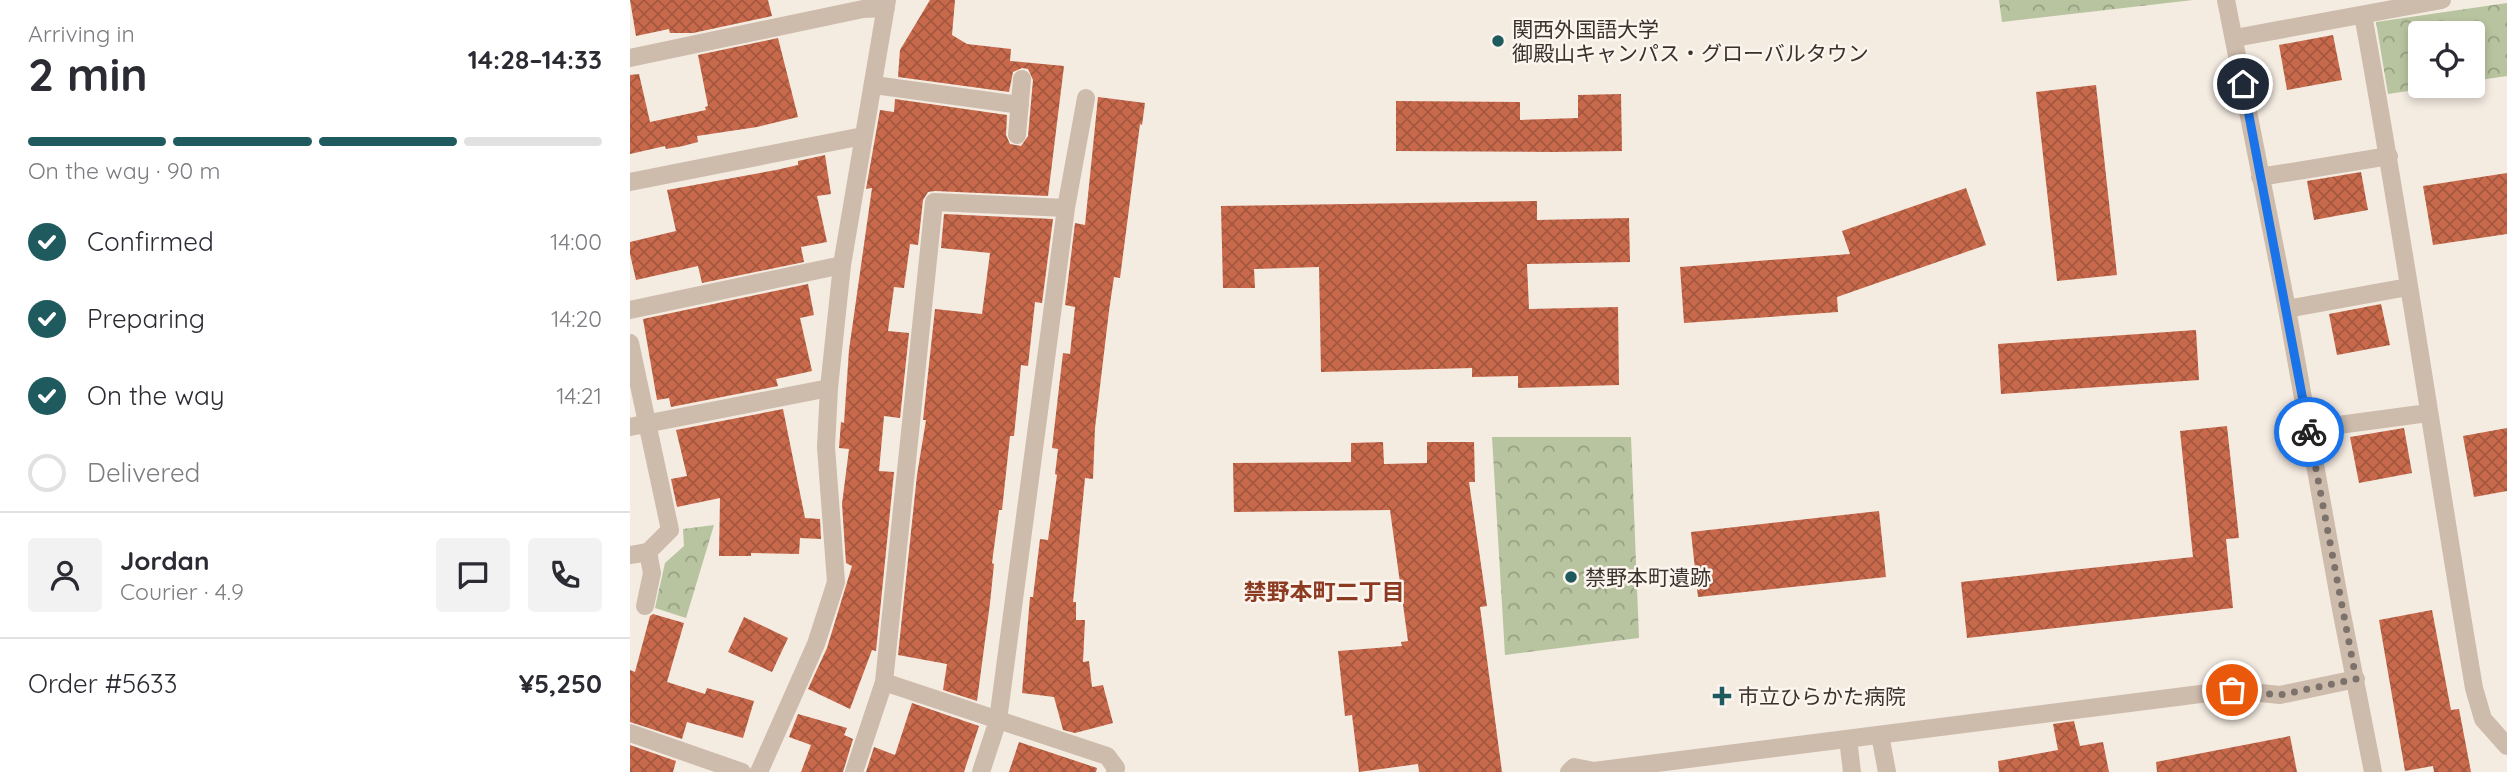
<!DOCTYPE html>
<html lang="en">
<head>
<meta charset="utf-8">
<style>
	body { margin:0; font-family:Quicksand,"Noto Sans JP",sans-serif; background:#f2f2f3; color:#2b2b33; height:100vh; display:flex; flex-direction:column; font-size:26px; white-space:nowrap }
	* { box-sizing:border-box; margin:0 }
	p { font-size:23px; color:#7c7c81 }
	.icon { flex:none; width:38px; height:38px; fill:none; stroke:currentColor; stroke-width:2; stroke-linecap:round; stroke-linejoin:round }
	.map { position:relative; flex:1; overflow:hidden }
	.sheet { display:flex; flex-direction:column; background:#fff; width:630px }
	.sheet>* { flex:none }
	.tools { position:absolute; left:1778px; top:21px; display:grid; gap:14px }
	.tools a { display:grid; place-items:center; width:77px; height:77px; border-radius:7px; background:#fff; box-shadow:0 4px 10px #0003; font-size:35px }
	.pin { position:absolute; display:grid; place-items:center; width:60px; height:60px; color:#fff; margin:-30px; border:4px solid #fff; border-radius:50%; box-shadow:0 2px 7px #0007 }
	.courier { position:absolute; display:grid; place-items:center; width:70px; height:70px; margin:-35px; border:5px solid #1a73e8; border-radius:50%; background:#fff; color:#222; box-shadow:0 2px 9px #0007 }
	.headline em { font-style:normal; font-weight:800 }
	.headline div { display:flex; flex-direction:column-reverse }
	.headline { display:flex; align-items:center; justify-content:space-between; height:119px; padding:0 28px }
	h1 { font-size:46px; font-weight:800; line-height:52px }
	.bar { display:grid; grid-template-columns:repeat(4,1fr); gap:10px 7px; align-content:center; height:84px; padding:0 28px }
	.bar i { height:9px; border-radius:5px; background:#e1e1e2 }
	.bar .on { background:#1f5a5e }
	.bar p { grid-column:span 4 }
	.line { display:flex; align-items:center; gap:18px; padding:0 28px; border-top:2px solid #e1e1e2 }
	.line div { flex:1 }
	.round { display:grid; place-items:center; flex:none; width:74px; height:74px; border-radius:7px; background:#f2f2f3 }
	ol { padding:0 28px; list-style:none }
	li { display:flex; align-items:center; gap:21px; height:77px }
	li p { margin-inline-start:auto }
	li .icon { padding:7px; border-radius:50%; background:#1f5a5e; color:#fff; stroke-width:4 }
	li:last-child { color:#7c7c81 }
	li i { width:38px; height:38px; border:4px solid #e1e1e2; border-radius:50% }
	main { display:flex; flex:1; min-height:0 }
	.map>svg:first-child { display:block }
	.park { fill:url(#park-crowns) }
	.building { fill:url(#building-cross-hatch) }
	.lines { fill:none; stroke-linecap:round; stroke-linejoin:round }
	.minor { stroke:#cdbbac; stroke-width:18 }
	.done { stroke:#7c716b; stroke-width:7; stroke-dasharray:0 12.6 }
	.route { stroke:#1a73e8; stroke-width:9 }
	.poi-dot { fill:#1f5a5e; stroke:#fbf5ee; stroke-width:2.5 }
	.labels { text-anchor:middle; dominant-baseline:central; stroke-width:5; stroke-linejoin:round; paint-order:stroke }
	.poi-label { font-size:21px; fill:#3b302b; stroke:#fbf5ee; text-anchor:start }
	.neighbourhood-label { font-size:23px; font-weight:bold; fill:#8c3b22; stroke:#fbf5ee }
</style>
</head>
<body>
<main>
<section class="sheet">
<div class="headline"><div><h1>2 min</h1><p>Arriving in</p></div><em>14:28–14:33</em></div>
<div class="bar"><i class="on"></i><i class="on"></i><i class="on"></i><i></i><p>On the way · 90 m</p></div>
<ol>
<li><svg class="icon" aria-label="check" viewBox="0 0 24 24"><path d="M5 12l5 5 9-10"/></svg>Confirmed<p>14:00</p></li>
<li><svg class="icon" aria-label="check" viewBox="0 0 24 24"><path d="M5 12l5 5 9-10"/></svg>Preparing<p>14:20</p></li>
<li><svg class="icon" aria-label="check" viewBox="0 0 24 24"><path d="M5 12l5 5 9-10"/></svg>On the way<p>14:21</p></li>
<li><i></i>Delivered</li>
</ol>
<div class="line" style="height:126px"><a class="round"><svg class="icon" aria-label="person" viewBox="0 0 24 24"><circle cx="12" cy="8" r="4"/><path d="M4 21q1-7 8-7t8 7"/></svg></a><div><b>Jordan</b><p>Courier · 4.9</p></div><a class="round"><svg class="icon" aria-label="chat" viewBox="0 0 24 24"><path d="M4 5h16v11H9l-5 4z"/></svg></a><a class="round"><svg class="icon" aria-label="phone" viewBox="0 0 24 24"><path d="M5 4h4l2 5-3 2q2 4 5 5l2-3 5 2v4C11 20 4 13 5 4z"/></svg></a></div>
<div class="line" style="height:91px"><div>Order #5633</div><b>¥5,250</b></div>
</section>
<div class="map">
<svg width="1877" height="772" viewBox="0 0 1877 772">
	<defs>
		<pattern id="park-crowns" width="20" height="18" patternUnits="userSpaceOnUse" patternTransform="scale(1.75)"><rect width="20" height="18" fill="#b8c4a0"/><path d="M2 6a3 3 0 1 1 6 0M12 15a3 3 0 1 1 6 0" fill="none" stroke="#97a083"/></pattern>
		<pattern id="building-cross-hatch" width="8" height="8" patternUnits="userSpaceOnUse" patternTransform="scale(1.75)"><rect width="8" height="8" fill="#c8694b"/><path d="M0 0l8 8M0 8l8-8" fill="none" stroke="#a4573f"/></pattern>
	</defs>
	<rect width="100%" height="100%" fill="#f4ebe1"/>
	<path class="park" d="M1369,0h194l-191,22z
		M1877,3v73l-34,5v-48h-53v53h22l-54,8 -12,-72z
		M862,437h139l8,201 -134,17z
		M84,525l-28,93 -31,-10 10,-45 19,-17 -1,-17z"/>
	<path class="building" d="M0,0h138l4,16 -79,17h-23l-1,-4 -33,7z
		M300,0h25l-3,35 15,9 44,5 -1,12 54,5 -16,130 -113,-5 -7,1 -5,8 -5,45 -8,-1 -6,44 -10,-1 -6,44 21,2 -9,85 -16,-2 -5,55 15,1 -18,179 -4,-1 -22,59 -42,-20 19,-41 25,-82 -6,-3 -4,-59 7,-55 -10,-1 2,-26 3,1 5,-73 23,-162 -6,1 14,-79 14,2 1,-13 112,16 -1,20 4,9 11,2 7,-10 5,-56 -5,-11 -6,-1 -9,4 -4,20 -111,-15 2,-27z
		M1703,35l9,45 -55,10 -8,-45z
		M148,38l20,79 -41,10 -60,9 1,6 -15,4 -17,3 -1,-3 -35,8v-79l9,-1 11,48 56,-12 -1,-3 3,-1 -10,-51z
		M1466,85l21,190 -60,6 -21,-189z
		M991,94l1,57 -69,1 -157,-1v-50l124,1v18l58,-2v-23z
		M468,97l47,6 -3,22 -2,-1 -20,154 -6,-1 -5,34 -14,117 -2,51 -8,-1 -12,124h3v18h9l-2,42 6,-1 3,26 11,-2 10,38 -38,10 -12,-3 -9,-33 -32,-4 8,-96h3l7,-58 8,1 9,-65 -2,-1 3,-25 -6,-1 11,-95 7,1 5,-47 -10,-2 10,-82 10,2z
		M195,155l6,39 -14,2 10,46 -26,5 3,15 -102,21 -4,-17 -62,14 -6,-26v-12l46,-11 -9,-41 109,-20 22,-5v-4z
		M1731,172l7,38 -54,10 -7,-39z
		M1877,173v61l-74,11 -10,-59z
		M1336,188l20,57 -149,52 1,15 -154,11 -4,-56 170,-13 -8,-23z
		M907,201v19l92,-2 1,44 -103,2 2,45 89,-2 1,78 -101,3v-12l-46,1v-9l-151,4 -2,-105 -65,2 1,19h-32l-2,-82z
		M314,214l109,5 -11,84 -7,-1 -7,64 -7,-1 -7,71h-4l-8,74h-3l-7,53 2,1 -4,39 -13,98 -34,-11 4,-26 -49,-9 19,-180 9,-55h-3l12,-111 47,5 8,-61 -49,-5z
		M178,284l6,31 -14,3 12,53 -36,8 2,7 -107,21 -2,-9 -12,2 -14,-81z
		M1751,304l9,41 -53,10 -8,-41z
		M1566,330l3,50 -198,14 -3,-50z
		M153,409l22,109 15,1 1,20 -21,-1 -1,16 -48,-1v3h-32l1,-58 -43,9 -6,-28 16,-3 -11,-46z
		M1597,426l12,112 -13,1 7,69 -266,30 -6,-56 232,-25 -13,-126z
		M1774,428l8,45 -53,10 -9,-46z
		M1877,428v63l-33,6 -11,-61z
		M753,442l1,22 43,-1v-21h47l1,40h-6l18,124 -7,1 22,165h-83l-1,-8 -59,8 -7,-57 -7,1 -7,-65 64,-5 -1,-4 7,-1 -18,-131 -156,2 -1,-49 118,-1v-19z
		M1249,511l7,66 -188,20 -7,-65z
		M1802,610l19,100 8,-1 12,63h-37l-1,-6 -28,5 -26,-151z
		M23,614l31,9 -17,59 38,12 2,-6 47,13 -11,37 -56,-16 -5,17 -52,-17v-52l5,2 15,-56z
		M114,617l44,21 -16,34 -44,-20z
		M282,703l67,23 -15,46h-98l8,-25 21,8z
		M168,714l49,14 -3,7 9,4 -10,33h-42l10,-27 -22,-8z
		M1444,721l6,25 23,-4 6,30h-110l-1,-11 60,-11 -5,-26z
		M1660,736l7,36h-140l-1,-10z
		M389,742l78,26 -1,4h-87z
		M0,745l46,16 -3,11h-43z"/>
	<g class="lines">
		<path class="minor" d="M1596,0l61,309 54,300 32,163
			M1733,15c41,224 73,449 111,673l9,31 24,27
			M1605,38l207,-38
			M0,58l233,-49 23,-1
			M244,85l146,20
			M387,135l5,-56
			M1630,177l129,-21
			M0,182l233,-46
			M1657,309l121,-22
			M0,310l212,-45
			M0,343l40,187 -22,22 -18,3
			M0,427l199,-39
			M1679,429l119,-16
			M15,606l7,-33 -4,-21
			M254,682l223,74 9,12 -1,4
			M0,733l112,39
			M1250,735l7,37
			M1218,739l4,33
			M129,772l57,-128 20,-62 -10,-135 3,-59 13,-123 45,-265
			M224,772l30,-90 50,-480 132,6
			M351,772l17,-52 68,-512 20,-110
			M939,772l5,-5 20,4 638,-81 48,5 76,-16"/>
	</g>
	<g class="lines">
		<path class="done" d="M1602,690l48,5 76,-16 -47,-247"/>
		<path class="route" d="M1613,84l66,348"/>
	</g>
	<g class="poi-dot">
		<circle cx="868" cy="41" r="7"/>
		<circle cx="941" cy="577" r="7"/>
		<path d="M1088.5 685.5h7v7h7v7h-7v7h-7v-7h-7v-7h7z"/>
	</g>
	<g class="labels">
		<g class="poi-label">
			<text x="882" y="29">関西外国語大学<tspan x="882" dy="24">御殿山キャンパス・グローバルタウン</tspan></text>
			<text x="955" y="577">禁野本町遺跡</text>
			<text x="1108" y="696">市立ひらかた病院</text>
		</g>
		<g class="neighbourhood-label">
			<text x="694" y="591">禁野本町二丁目</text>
		</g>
	</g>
</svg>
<div class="tools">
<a><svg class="icon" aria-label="locate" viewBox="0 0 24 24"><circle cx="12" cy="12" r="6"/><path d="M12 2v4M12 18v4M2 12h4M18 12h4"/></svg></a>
</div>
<div class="pin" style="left:1602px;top:690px;background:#ea580c"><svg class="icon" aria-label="bag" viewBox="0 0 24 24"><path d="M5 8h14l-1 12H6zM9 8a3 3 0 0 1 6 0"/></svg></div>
<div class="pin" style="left:1613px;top:84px;background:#1f2937"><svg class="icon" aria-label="home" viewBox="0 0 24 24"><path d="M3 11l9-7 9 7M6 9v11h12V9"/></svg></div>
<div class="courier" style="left:1679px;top:432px"><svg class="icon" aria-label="bike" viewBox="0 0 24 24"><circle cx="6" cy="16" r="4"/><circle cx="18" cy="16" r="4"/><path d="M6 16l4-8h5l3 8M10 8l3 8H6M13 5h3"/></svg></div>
</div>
</main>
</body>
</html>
